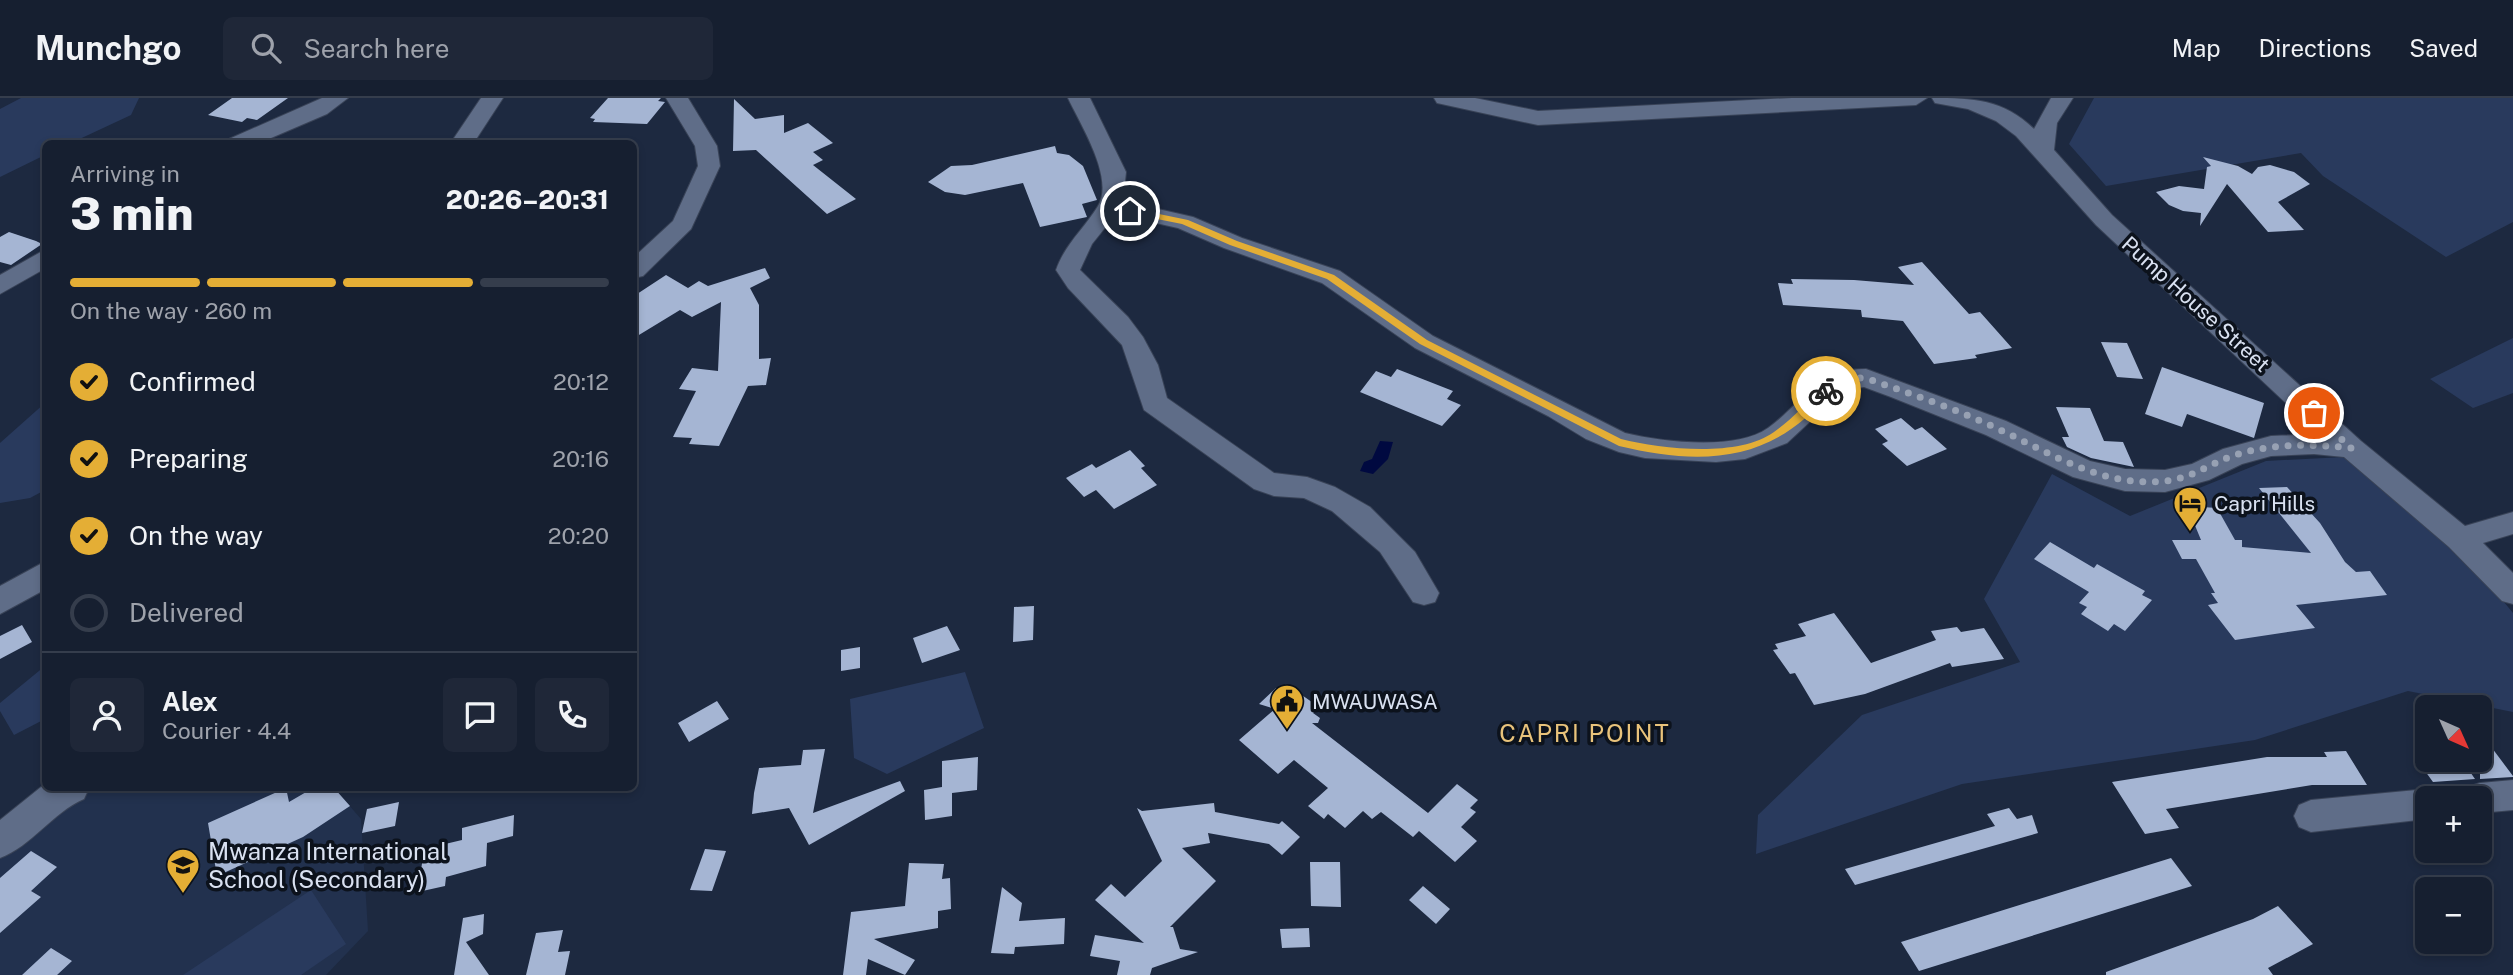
<!DOCTYPE html>
<html lang="en">
<head>
<meta charset="utf-8">
<style>
	body { margin:0; font-family:"Public Sans",sans-serif; background:#1f2738; color:#f1f3f6; height:100vh; display:flex; flex-direction:column; font-size:26px; white-space:nowrap }
	* { box-sizing:border-box; margin:0 }
	p { font-size:23px; color:#9ea2ab }
	.icon { flex:none; width:38px; height:38px; fill:none; stroke:currentColor; stroke-width:2; stroke-linecap:round; stroke-linejoin:round }
	.map { position:relative; flex:1; overflow:hidden }
	.panel { position:absolute; left:42px; top:42px; width:595px; height:651px; display:flex; flex-direction:column; background:#161f30; border-radius:10px; box-shadow:0 4px 10px #0003,0 0 0 2px #353d4c }
	.panel>* { flex:none }
	.needle { width:46px; rotate:135deg }
	.controls { position:absolute; left:2415px; top:597px; display:grid; gap:14px }
	.controls a { display:grid; place-items:center; width:77px; height:77px; border-radius:10px; background:#161f30; box-shadow:0 4px 10px #0003,0 0 0 2px #353d4c; font-size:35px }
	.pin { position:absolute; display:grid; place-items:center; width:60px; height:60px; color:#fff; margin:-30px; border:4px solid #fff; border-radius:50%; box-shadow:0 2px 7px #0007 }
	.courier { position:absolute; display:grid; place-items:center; width:70px; height:70px; margin:-35px; border:5px solid #e4ae35; border-radius:50%; background:#fff; color:#222; box-shadow:0 2px 9px #0007 }
	.overview em { font-style:normal; font-weight:800 }
	.overview div { display:flex; flex-direction:column-reverse }
	.overview { display:flex; align-items:center; justify-content:space-between; height:119px; padding:0 28px }
	h1 { font-size:46px; font-weight:800; line-height:52px }
	.bar { display:grid; grid-template-columns:repeat(4,1fr); gap:10px 7px; align-content:center; height:84px; padding:0 28px }
	.bar i { height:9px; border-radius:5px; background:#353d4c }
	.bar .selected { background:#e4ae35 }
	.bar p { grid-column:span 4 }
	.line { display:flex; align-items:center; gap:18px; padding:0 28px; border-top:2px solid #353d4c }
	.line div { flex:1 }
	.round { display:grid; place-items:center; flex:none; width:74px; height:74px; border-radius:10px; background:#1f2738 }
	ol { padding:0 28px; list-style:none }
	li { display:flex; align-items:center; gap:21px; height:77px }
	li p { margin-inline-start:auto }
	li .icon { padding:7px; border-radius:50%; background:#e4ae35; color:#111; stroke-width:4 }
	li:last-child { color:#9ea2ab }
	li i { width:38px; height:38px; border:4px solid #353d4c; border-radius:50% }
	header { display:flex; align-items:center; gap:42px; box-sizing:border-box; height:98px; padding:0 35px; background:#161f30; border-bottom:2px solid #353d4c }
	header strong { font-size:33px }
	nav { display:flex; gap:38px; margin-inline-start:auto; font-size:24px }
	.search { width:490px; height:63px; background:#1f2738; display:flex; align-items:center; gap:18px; box-sizing:border-box; padding:0 24px; border-radius:10px; color:#9ea2ab; font-size:26px }
	.map>svg:first-child { display:block }
	.built { fill:#22314e }
	.green { fill:#293a5d }
	.water { fill:#000940 }
	.building { fill:#a5b5d3 }
	.lines { fill:none; stroke-linecap:round; stroke-linejoin:round }
	.minor-casing { stroke:#394357; stroke-width:2 }
	.minor { fill:#5f6d88; fill-rule:evenodd }
	.route { fill:#e4ae35 }
	.done { stroke:#97a1b3; stroke-width:7; stroke-dasharray:0 12.6 }
	.labels { text-anchor:middle; dominant-baseline:central; stroke-width:7; stroke-linejoin:round; paint-order:stroke }
	.street-label { font-size:21px; fill:#d9e1f1; stroke:#0c121c }
	.poi-label { font-size:21px; fill:#d9e1f1; stroke:#0c121c; text-anchor:start }
	.quarter-label { font-size:24px; letter-spacing:2px; fill:#e9c37b; stroke:#0c121c }
	.near-poi-label { font-size:24px; fill:#d9e1f1; stroke:#0c121c; text-anchor:start }
</style>
</head>
<body>
<header>
<strong>Munchgo</strong>
<div class="search"><svg class="icon" aria-label="search" viewBox="0 0 24 24"><circle cx="10" cy="10" r="6"/><path d="M15 15l6 6"/></svg>Search here</div>
<nav><a>Map</a><a>Directions</a><a>Saved</a></nav>
</header>
<div class="map">
<svg width="2513" height="877" viewBox="0 0 2513 877">
	<rect width="100%" height="100%" fill="#1d2940"/>
	<path class="built" d="M97,690h237l27,31 7,112 -42,44h-326v-117l82,-65z"/>
	<path class="green" d="M21,0h118l-8,17 -60,28 -25,1 -1,11 -45,22v-68z
		M2094,0h419v124l-67,35 -123,-81 -22,-23 -195,33 -37,-42z
		M2513,240v55l-40,15 -43,-29z
		M45,305v87l-15,8 -30,5v-60z
		M2344,359l132,111 37,45v99l-105,-21 -153,49 -293,44 -206,70 2,-39 104,-100 158,-53 -36,-63 68,-125 78,42 136,-55z
		M45,568v53l-31,16 -14,-24v-8z
		M965,574l19,56 -97,46 -33,-16 -4,-59z
		M311,792l35,54 -45,31h-118z"/>
	<path class="water" d="M1380,343l13,1 -5,17 -15,15 -13,-3 4,-9 8,-3z"/>
	<path class="building" d="M232,0h56l-31,22 -10,-2 -5,4 -34,-7z
		M608,0h53l-3,3 7,1 -18,22 -54,-2 2,-3 -5,-1z
		M734,1l21,20 29,-4v18l24,-10 25,20 -20,9 10,8 -10,5 43,34 -29,15 -71,-64 -23,1z
		M1055,48l2,7 12,2 14,11 14,34 -15,4 5,13 -47,10 -17,-44 -58,12 -20,-3 -17,-10 23,-16 21,-1z
		M2203,59l35,9 14,8 6,-7 12,-2 24,7 16,12 -32,18 26,28 -36,2 -41,-48 -27,42 1,-13 -18,-2 -14,-6 -13,-13 23,-6 25,3 3,-22 4,-1z
		M9,134l27,9 6,3 -31,21 -11,-3v-25z
		M1922,164l47,52 11,-2 32,36 -37,7 2,3 -43,6 -31,-43 -41,-4 -1,-7 -78,-5 -5,-22 15,1 -2,-5 63,1 60,5 -16,-18z
		M765,170l5,10 -20,10 9,17v54l12,-1 -5,27 -18,1 -29,60 -30,-2 3,-6 -19,-1 23,-46 -17,-2 13,-21 26,3 3,-69 -29,15 -12,-7 -46,28v-42l32,-21 22,13 11,-7 9,5z
		M2101,244l26,1 16,36 -26,-2z
		M2162,269l102,36 -10,35 -67,-24 -5,13 -37,-13z
		M1397,271l56,22 -6,8 14,6 -19,21 -82,-34 16,-21 15,6z
		M2056,309l34,1 14,33 19,1 11,25 -43,-9 -24,-11 -5,-10h7z
		M1901,320l14,12 7,-3 25,22 -40,17 -25,-22 6,-3 -13,-12z
		M1130,352l15,16 -4,2 16,17 -43,24 -18,-19 -12,7 -18,-19 26,-14 4,4z
		M2287,389l33,36 25,39 11,10 14,-1 17,24 -91,10 19,23 -80,12 -27,-35 10,-2 -7,-10h4l-19,-34h-14l-10,-19h29l-14,-34 30,2 18,32h7v7l69,6 -52,-65z
		M2050,444l44,26 3,-4 30,17 18,10 -3,4 10,5 -27,31 -11,-7 -6,7 -27,-17 6,-7 -8,-4 10,-11 -55,-33z
		M1034,508l-1,34 -20,2 1,-35z
		M1834,515l37,50 65,-23 -5,-9 26,-4 4,5 23,-4 20,31 -52,8 -2,-4 -85,31 -51,11 -19,-32 -5,1 -17,-24 5,-1 -3,-5 31,-8 -8,-12z
		M22,527l10,17 -32,17v-23z
		M947,528l13,24 -38,13 -9,-25z
		M860,549v21l-19,3v-21z
		M1286,586l33,23 -6,6 7,5 -2,5h-6l116,90 29,-29 21,16 -8,8 6,4 -15,15 16,14 -22,21 -36,-31 -6,6 -32,-25 -9,7 -9,-8 -18,17 -17,-14 -4,5 -16,-13 20,-18 -34,-28 -16,14 -39,-34 36,-31 -16,-5 17,-16 4,3z
		M717,603l12,18 -40,23 -11,-19z
		M2480,634l33,44v1l-33,2z
		M825,651l-12,64 87,-32 5,10 -96,54 -20,-37 -37,6 2,-21 5,-25 42,-3 2,-15z
		M2346,653l21,34h-55l-146,24 13,19 -34,6 -33,-52 155,-25h60l-3,-5z
		M978,659l-1,33 -25,3v23l-27,4 -1,-30 18,-3v-26z
		M2417,662h45l13,19 -42,3z
		M286,690l3,14 24,-14h21l16,18 -47,31 -86,39 -9,-53z
		M399,704l-4,24 -33,7 5,-24z
		M1214,705l1,9 64,12 3,-3 18,16 -18,18 -13,-11 -61,-11 2,10 -28,5 34,33 -46,46h3l7,22 18,3 -46,16 -2,7h-33l3,-14 -30,-5 5,-21 49,8 -49,-43 16,-16 14,13 37,-36 -25,-53 5,3z
		M2009,710l8,11 15,-4 6,18 -183,52 -10,-16 150,-43 -8,-12z
		M514,717l-1,21 -26,7 -1,23 -40,11 -1,9 -27,6 6,-43 38,-9v-12z
		M705,751l21,2 -14,40 -22,-1z
		M31,753l26,16 -26,24 10,6 -41,36v-55z
		M2171,760l21,28 -273,85 -18,-29z
		M1310,764h30l1,45 -30,-1z
		M909,765l35,1 -2,15 8,-1 1,31 -13,2v17l-64,11 41,21 -10,15 -37,-16 -2,16h-23l8,-63 54,-6z
		M1423,788l27,23 -14,15 -27,-24z
		M1002,789l20,16 -3,18 46,-3 -1,26 -49,3 -1,7 -23,-1z
		M2278,808l35,38 -45,24 5,7h-167v-3l147,-53z
		M484,816l-1,20 -17,8 23,33h-35l9,-57z
		M1309,830l1,19 -28,1 -2,-19z
		M563,832l-5,22 12,-1 -5,24h-39l10,-42z
		M51,850l21,13 -15,14h-35z"/>
	<g class="lines">
		<defs>
			<path id="minor" d="M322,0h26l-21,16 -70,30h-31l3,-5z
				M481,0h22l-30,46h-23z
				M666,0h22l29,48 3,20 -29,63 -48,47 -9,2v-21l39,-36 25,-55 -3,-20z
				M1068,0h22l36,74 -3,29 70,16 49,21 98,33 93,65 192,97c37,9 111,18 143,-5 38,-27 45,-59 98,-59l140,52 84,40 35,8 40,1 27,-6 31,-15 48,-13 48,-2 -223,-209 -80,-89 -20,-15 -28,-12 -33,-6 -3,-5c41,0 71,1 102,31l17,-31h22l-16,25 -3,27 58,65 249,226 104,85 48,-14v22l-30,9 30,30v31l-11,-3 -53,-54 -105,-90 -30,-3 -43,2 -29,8 -33,16 -44,12 -40,-1 -52,-14 -87,-42 -95,-38 -27,-10 -20,3 -57,53 -42,16 -29,3 -71,-4 -26,-6 -33,-13 -38,-23 -133,-68 -93,-65 -98,-35 -46,-20 -62,-14 -24,30 -12,26 48,47 15,20 15,28 9,33 107,75 33,4 28,10 35,20 45,45 24,41 -4,9 -11,3 -11,-3 -33,-50 -48,-41 -28,-13 -30,-2 -20,-7 -110,-79 -22,-65 -54,-57 -12,-18c9,-26 28,-41 42,-64 17,-28 -18,-82 -30,-108z
				M1434,0h41l63,13 254,-13h135l-11,7 -378,20 -101,-22z
				M46,151v19l-46,26v-19z
				M46,463v28l-46,25v-28z
				M2513,682v30l-33,3v-15h-17l5,-11 12,-4z
				M46,685v5h43l-5,11c-32,14 -52,47 -84,59v-38z
				M2427,691l12,4 3,5h-15v21l-116,13 -12,-5 -5,-11 5,-11 12,-5z"/>
		</defs>
		<use href="#minor" class="minor-casing"/>
		<use href="#minor" class="minor"/>
	</g>
	<path class="route" d="M1130,110l58,12 49,21 97,34 93,65 194,99c41,10 117,19 153,-7 17,-12 33,-29 48,-44l9,3c-57,72 -128,75 -212,55l-199,-102 -93,-65 -97,-34 -48,-21 -55,-11z"/>
	<g class="lines">
		<path class="done" d="M1826,293c13,-12 23,-13 40,-13 44,16 88,30 130,50 55,25 106,60 170,53 26,-3 45,-18 69,-26 39,-12 76,-11 116,-7l-37,-35"/>
	</g>
	<defs>
		<symbol id="hotel-pin" viewBox="-11 -11 22 30"><path d="M0 17L-7.5 6A9.5 9.5 0 1 1 7.5 6Z" fill="#e4ae35" stroke="#0c121c"/><path d="M-6-4.5h1.5V1H6V5H4.5V3h-9V5H-6ZM-4 0a1.8 1.8 0 1 1 3.6 0ZM.5 0V-2.5h3Q6-2.5 6 0Z" fill="#111"/></symbol>
		<symbol id="civic-pin" viewBox="-11 -11 22 30"><path d="M0 17L-7.5 6A9.5 9.5 0 1 1 7.5 6Z" fill="#e4ae35" stroke="#0c121c"/><path d="M-.6-6.5H3V-4.5H.6V-3L4-1V1h2V6H-6V1h2V-1L-.6-3ZM-1.2 2.5V6h2.4V2.5Z" fill="#111"/></symbol>
		<symbol id="school-pin" viewBox="-11 -11 22 30"><path d="M0 17L-7.5 6A9.5 9.5 0 1 1 7.5 6Z" fill="#e4ae35" stroke="#0c121c"/><path d="M0-5L7-2L0 1L-7-2ZM-4 1L0 2.5L4 1V4Q0 6-4 4Z" fill="#111"/></symbol>
	</defs>
	<g fill-rule="evenodd">
		<use href="#hotel-pin" x="2171" y="386" width="38" height="52"/>
		<use href="#civic-pin" x="1268" y="584" width="38" height="52"/>
		<use href="#school-pin" x="164" y="748" width="38" height="52"/>
	</g>
	<g class="labels">
		<g class="street-label">
			<text transform="translate(2196 206) rotate(42)">Pump House Street</text>
		</g>
		<g class="poi-label">
			<text x="2214" y="405">Capri Hills</text>
			<text x="1312" y="603">MWAUWASA</text>
		</g>
		<g class="quarter-label">
			<text x="1585" y="635">CAPRI POINT</text>
		</g>
		<g class="near-poi-label">
			<text x="208" y="753">Mwanza International<tspan x="208" dy="28">School (Secondary)</tspan></text>
		</g>
	</g>
</svg>
<div class="controls">
<a><svg class="needle" viewBox="-14 -14 28 28"><path d="M0-13l5 13h-10z" fill="#e53935"/><path d="M0 13l5-13h-10z" fill="#9ea2ab"/></svg></a>
<a>+</a>
<a>−</a>
</div>
<div class="pin" style="left:2314px;top:315px;background:#ea580c"><svg class="icon" aria-label="bag" viewBox="0 0 24 24"><path d="M5 8h14l-1 12H6zM9 8a3 3 0 0 1 6 0"/></svg></div>
<div class="pin" style="left:1130px;top:113px;background:#1f2937"><svg class="icon" aria-label="home" viewBox="0 0 24 24"><path d="M3 11l9-7 9 7M6 9v11h12V9"/></svg></div>
<div class="courier" style="left:1826px;top:293px"><svg class="icon" aria-label="bike" viewBox="0 0 24 24"><circle cx="6" cy="16" r="4"/><circle cx="18" cy="16" r="4"/><path d="M6 16l4-8h5l3 8M10 8l3 8H6M13 5h3"/></svg></div>
<section class="panel">
<div class="overview"><div><h1>3 min</h1><p>Arriving in</p></div><em>20:26–20:31</em></div>
<div class="bar"><i class="selected"></i><i class="selected"></i><i class="selected"></i><i></i><p>On the way · 260 m</p></div>
<ol>
<li><svg class="icon" aria-label="check" viewBox="0 0 24 24"><path d="M5 12l5 5 9-10"/></svg>Confirmed<p>20:12</p></li>
<li><svg class="icon" aria-label="check" viewBox="0 0 24 24"><path d="M5 12l5 5 9-10"/></svg>Preparing<p>20:16</p></li>
<li><svg class="icon" aria-label="check" viewBox="0 0 24 24"><path d="M5 12l5 5 9-10"/></svg>On the way<p>20:20</p></li>
<li><i></i>Delivered</li>
</ol>
<div class="line" style="height:126px"><a class="round"><svg class="icon" aria-label="person" viewBox="0 0 24 24"><circle cx="12" cy="8" r="4"/><path d="M4 21q1-7 8-7t8 7"/></svg></a><div><b>Alex</b><p>Courier · 4.4</p></div><a class="round"><svg class="icon" aria-label="chat" viewBox="0 0 24 24"><path d="M4 5h16v11H9l-5 4z"/></svg></a><a class="round"><svg class="icon" aria-label="phone" viewBox="0 0 24 24"><path d="M5 4h4l2 5-3 2q2 4 5 5l2-3 5 2v4C11 20 4 13 5 4z"/></svg></a></div>
</section>
</div>
</body>
</html>
